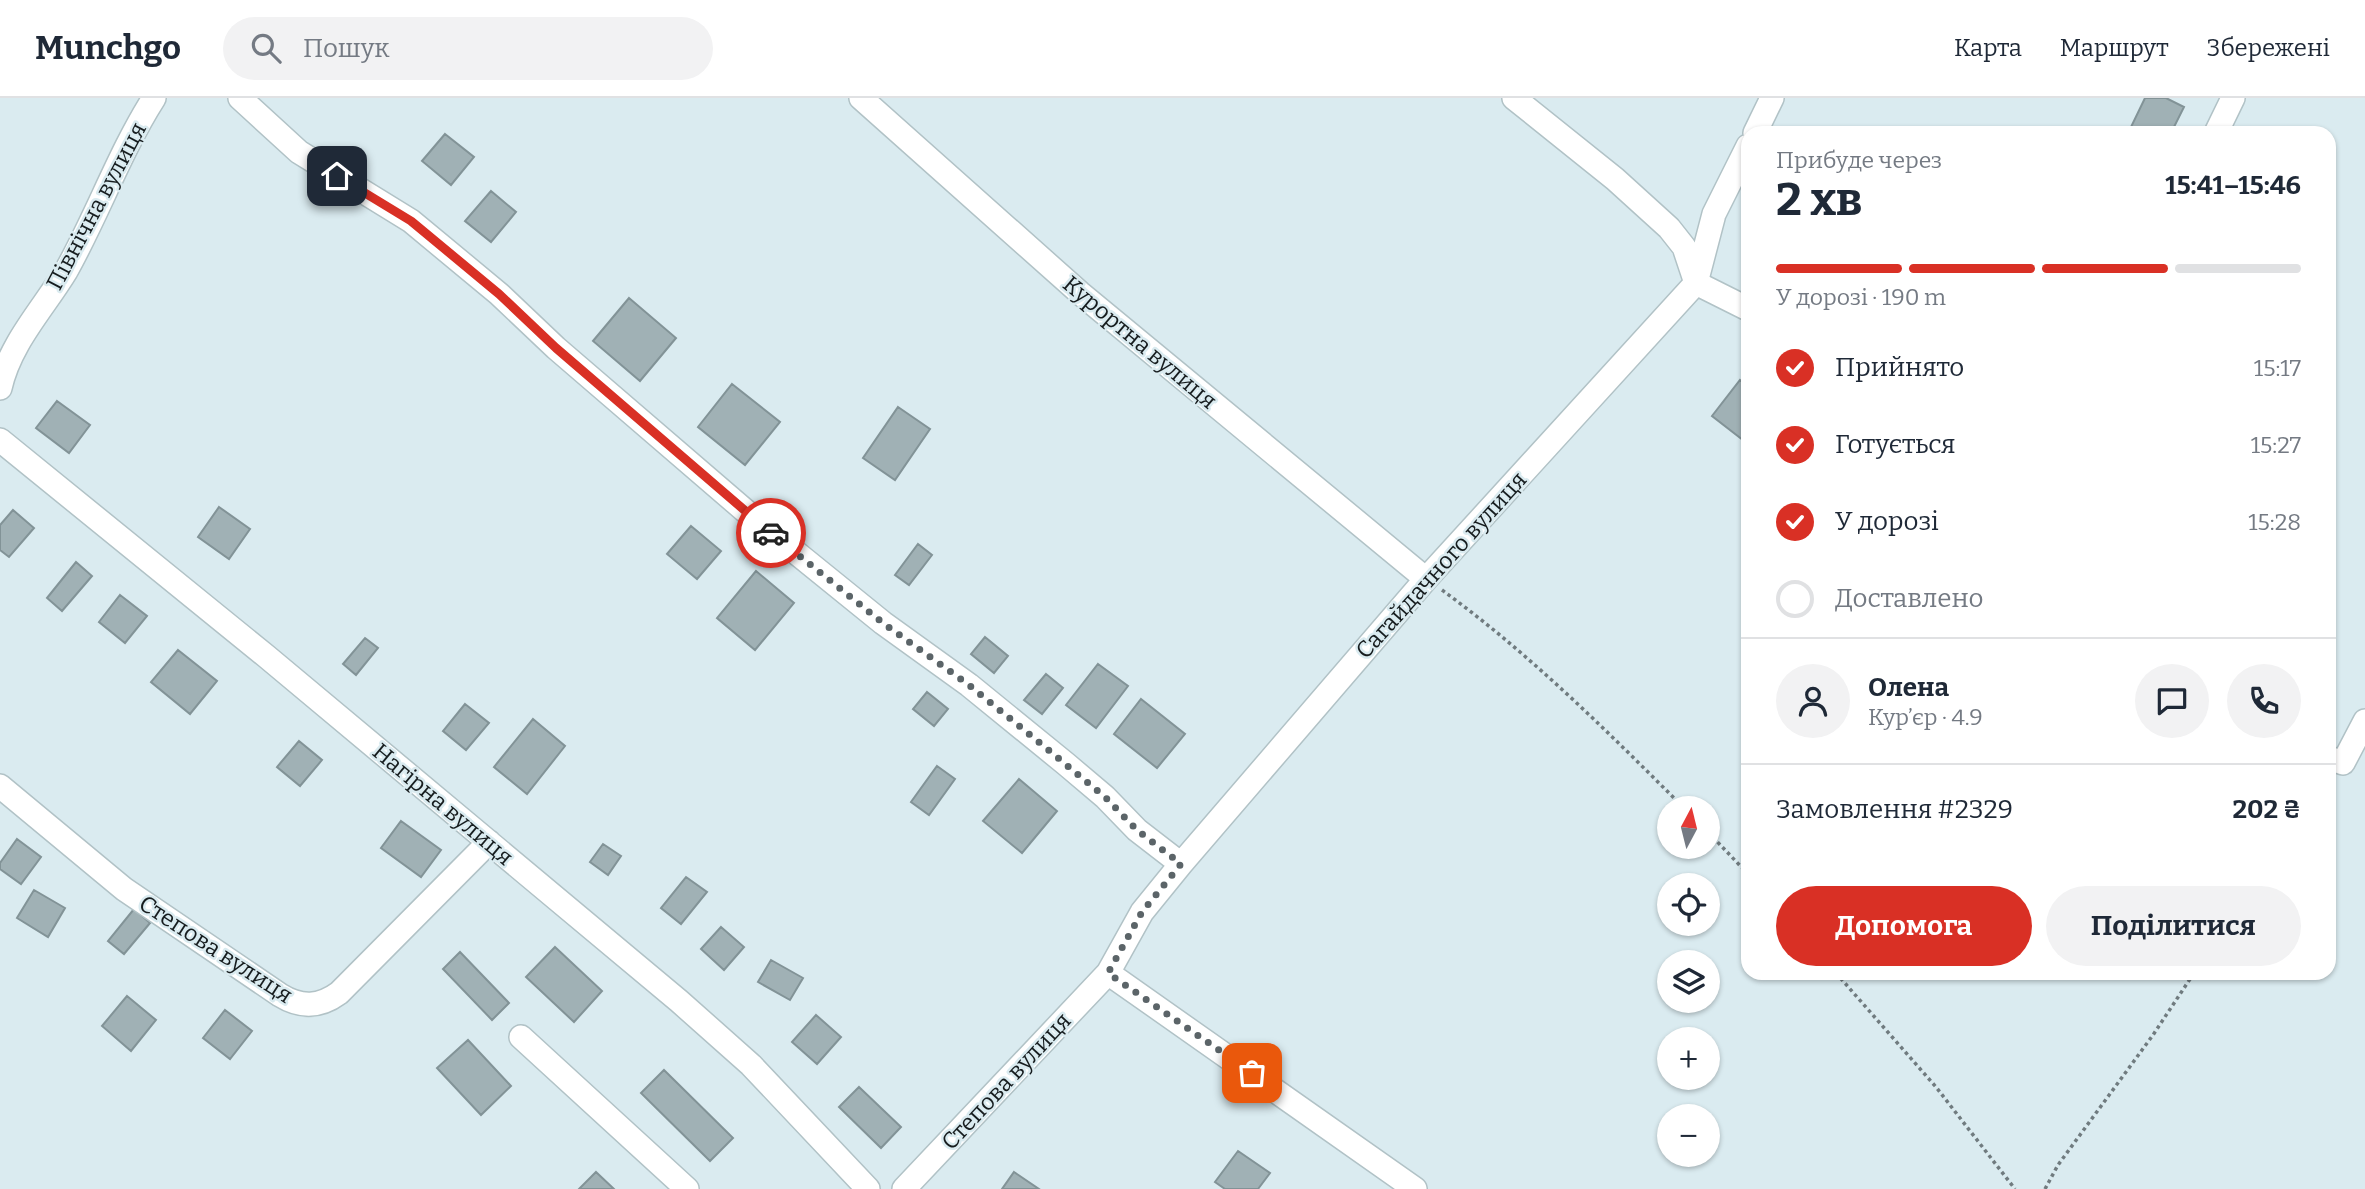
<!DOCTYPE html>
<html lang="uk">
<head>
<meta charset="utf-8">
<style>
	body { margin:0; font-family:Bitter,serif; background:#f2f2f3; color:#1f2937; height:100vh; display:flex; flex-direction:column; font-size:26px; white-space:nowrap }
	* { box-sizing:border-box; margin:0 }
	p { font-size:23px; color:#747a83 }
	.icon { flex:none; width:38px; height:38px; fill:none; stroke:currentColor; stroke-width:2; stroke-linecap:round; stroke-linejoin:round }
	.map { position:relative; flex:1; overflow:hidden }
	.side { position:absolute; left:1741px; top:28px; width:595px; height:854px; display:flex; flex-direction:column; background:#fff; border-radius:21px; box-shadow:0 2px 5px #0004 }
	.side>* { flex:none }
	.needle { width:46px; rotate:7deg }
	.buttons { position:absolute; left:1657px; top:698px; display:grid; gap:14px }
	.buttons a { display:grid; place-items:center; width:63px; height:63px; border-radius:50%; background:#fff; box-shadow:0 2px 5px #0004; font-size:35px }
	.pin { position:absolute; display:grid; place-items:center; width:60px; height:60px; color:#fff; margin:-30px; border-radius:14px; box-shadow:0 4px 10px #0006 }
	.courier { position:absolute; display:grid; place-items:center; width:70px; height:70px; margin:-35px; border:5px solid #d93025; border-radius:50%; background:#fff; color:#222; box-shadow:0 2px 9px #0007 }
	.headline em { font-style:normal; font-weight:700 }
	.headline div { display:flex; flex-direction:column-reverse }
	.headline { display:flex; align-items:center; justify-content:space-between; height:119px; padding:0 35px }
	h1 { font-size:46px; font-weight:700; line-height:52px }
	.bar { display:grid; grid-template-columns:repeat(4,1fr); gap:10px 7px; align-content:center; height:84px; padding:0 35px }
	.bar i { height:9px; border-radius:5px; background:#e0e1e3 }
	.bar .selected { background:#d93025 }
	.bar p { grid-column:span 4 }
	.line { display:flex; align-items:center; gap:18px; padding:0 35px; border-top:2px solid #e0e1e3 }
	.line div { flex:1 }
	.round { display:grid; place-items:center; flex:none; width:74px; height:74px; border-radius:37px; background:#f2f2f3 }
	ol { padding:0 35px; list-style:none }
	li { display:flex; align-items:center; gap:21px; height:77px }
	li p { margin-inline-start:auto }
	li .icon { padding:7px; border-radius:50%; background:#d93025; color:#fff; stroke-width:4 }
	li:last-child { color:#747a83 }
	li i { width:38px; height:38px; border:4px solid #e0e1e3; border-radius:50% }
	.primary-button { display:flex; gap:14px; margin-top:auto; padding:14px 35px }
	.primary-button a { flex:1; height:80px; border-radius:42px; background:#d93025; color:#fff; font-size:28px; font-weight:700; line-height:80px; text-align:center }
	.primary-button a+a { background:#f2f2f3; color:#1f2937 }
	header { display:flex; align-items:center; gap:42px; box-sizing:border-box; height:98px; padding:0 35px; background:#fff; border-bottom:2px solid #e0e1e3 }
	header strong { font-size:33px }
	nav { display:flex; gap:38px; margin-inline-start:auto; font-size:24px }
	.search { width:490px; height:63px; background:#f2f2f3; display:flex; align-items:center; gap:18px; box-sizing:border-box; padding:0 24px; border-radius:38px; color:#747a83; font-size:26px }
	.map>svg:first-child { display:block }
	.building { fill:#a0b1b5; stroke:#829397; stroke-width:2 }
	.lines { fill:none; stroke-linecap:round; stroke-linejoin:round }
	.street-casing { stroke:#b1c2c6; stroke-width:26 }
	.path { stroke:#707b7f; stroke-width:3.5; stroke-dasharray:3.5 3.5; stroke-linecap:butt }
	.street { stroke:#fff; stroke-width:23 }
	.done { stroke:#5b6468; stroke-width:7; stroke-dasharray:0 12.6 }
	.route { stroke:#d93025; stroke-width:9 }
	.labels { text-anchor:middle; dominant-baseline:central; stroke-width:5; stroke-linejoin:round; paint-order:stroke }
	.street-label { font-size:23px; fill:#161c1e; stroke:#daebf0 }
</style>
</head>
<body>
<header>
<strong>Munchgo</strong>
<div class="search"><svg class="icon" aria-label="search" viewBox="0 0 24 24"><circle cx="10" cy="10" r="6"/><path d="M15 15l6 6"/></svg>Пошук</div>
<nav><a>Карта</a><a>Маршрут</a><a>Збережені</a></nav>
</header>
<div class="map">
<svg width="2365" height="1091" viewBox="0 0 2365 1091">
	<rect width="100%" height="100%" fill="#daebf0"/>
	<path class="building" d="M2145,0h21l18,9 -13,26h-28l-12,-6z
		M445,36l29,23 -23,28 -29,-24z
		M491,93l25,21 -25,30 -26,-21z
		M629,200l47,40 -36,43 -47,-40z
		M1740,282l8,6v58l-36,-28z
		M732,286l48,38 -35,43 -47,-38z
		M57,303l33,24 -21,28 -33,-25z
		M898,309l32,22 -35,51 -32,-22z
		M219,409l31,22 -21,30 -31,-22z
		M13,412l21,18 -25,29 -9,-7v-25z
		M691,428l30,25 -24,28 -30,-25z
		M918,446l14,11 -23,30 -14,-10z
		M76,464l16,14 -30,35 -15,-13z
		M756,473l38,32 -39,47 -38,-32z
		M120,497l27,21 -22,27 -26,-21z
		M985,539l23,19 -14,17 -23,-19z
		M365,540l13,10 -22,27 -13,-11z
		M178,552l39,31 -27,33 -39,-32z
		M1098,566l30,22 -32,42 -30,-23z
		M1046,576l17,14 -21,26 -18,-14z
		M927,594l21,17 -14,17 -21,-17z
		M1141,601l44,35 -28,34 -43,-34z
		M465,606l24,19 -23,27 -23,-19z
		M533,621l32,27 -38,48 -33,-27z
		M299,643l23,19 -22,26 -23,-19z
		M937,668l18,13 -26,36 -18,-13z
		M1019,681l38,32 -35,42 -39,-32z
		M401,723l40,29 -20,27 -40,-29z
		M17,741l24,18 -20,27 -21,-15v-6z
		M603,746l18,12 -13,19 -18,-13z
		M686,779l21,15 -26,32 -20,-16z
		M34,792l31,18 -17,29 -31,-19z
		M134,811l16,14 -26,31 -16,-13z
		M721,829l23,20 -20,23 -23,-21z
		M555,849l47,44 -28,31 -48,-45z
		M460,854l49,51 -17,17 -49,-51z
		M771,862l32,18 -13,22 -32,-18z
		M127,898l29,24 -25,31 -29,-25z
		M225,912l27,21 -22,28 -27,-21z
		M816,917l25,22 -24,27 -25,-22z
		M468,942l43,46 -30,29 -44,-47z
		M664,972l69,68 -23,23 -69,-68z
		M859,989l42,40 -20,21 -42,-41z
		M1238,1053l32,22 -12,16h-33l-10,-7z
		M596,1074l18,17h-35z
		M1014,1074l25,17h-37z"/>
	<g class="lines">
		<defs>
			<path id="street" d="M240,0l59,54 112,69 88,73 57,54 201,173 126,102 86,62 97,79 39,33 32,33 44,34
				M861,0l219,195 346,286
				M1514,0l101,81 54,49 15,19 12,36 52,26
				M1755,35l17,-35
				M2216,35l17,-35
				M0,290c10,-45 43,-79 66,-117 32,-57 53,-118 88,-173
				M0,342l266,216 413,345 72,64 117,124
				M2329,660l14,5 22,-42
				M0,688l124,103 156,106c21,13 40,12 59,-2l150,-151
				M1108,875l307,216
				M521,939l166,152
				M904,1091l204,-216 34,-61 39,-48 245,-285 270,-296 18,-69 34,-68"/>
		</defs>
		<use href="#street" class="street-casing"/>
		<path class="path" d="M1442,492c88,64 166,142 242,218
			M1708,734l40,42
			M1836,875l100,114 79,102
			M2045,1091l13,-24 95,-130 41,-62"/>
		<use href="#street" class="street"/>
	</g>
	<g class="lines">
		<path class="done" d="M771,435l112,90 86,62 77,63 59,49 32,33 44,34 -39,48 -34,61 144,100"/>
		<path class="route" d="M337,78l74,45 88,73 57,54 215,185"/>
	</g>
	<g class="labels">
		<g class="street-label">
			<text transform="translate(96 108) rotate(-62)">Північна вулиця</text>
			<text transform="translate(1140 244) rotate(40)">Курортна вулиця</text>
			<text transform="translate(1441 467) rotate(-48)">Сагайдачного вулиця</text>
			<text transform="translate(443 706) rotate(40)">Нагірна вулиця</text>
			<text transform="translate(216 851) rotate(33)">Степова вулиця</text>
			<text transform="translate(1006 983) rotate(-47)">Степова вулиця</text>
		</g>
	</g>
</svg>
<div class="buttons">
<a><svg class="needle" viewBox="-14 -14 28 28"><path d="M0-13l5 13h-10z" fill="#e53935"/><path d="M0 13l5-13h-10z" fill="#747a83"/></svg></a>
<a><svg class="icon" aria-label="locate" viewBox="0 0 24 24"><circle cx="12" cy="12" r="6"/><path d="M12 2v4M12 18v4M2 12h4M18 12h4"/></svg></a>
<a><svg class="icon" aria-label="layers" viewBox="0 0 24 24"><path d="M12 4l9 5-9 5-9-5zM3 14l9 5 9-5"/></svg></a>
<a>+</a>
<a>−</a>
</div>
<div class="pin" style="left:1252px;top:975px;background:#ea580c"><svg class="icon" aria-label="bag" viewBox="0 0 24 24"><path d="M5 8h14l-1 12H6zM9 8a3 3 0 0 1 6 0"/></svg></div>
<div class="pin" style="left:337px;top:78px;background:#1f2937"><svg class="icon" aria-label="home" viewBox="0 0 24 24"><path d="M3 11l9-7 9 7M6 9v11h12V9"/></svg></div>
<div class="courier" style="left:771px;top:435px"><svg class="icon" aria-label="car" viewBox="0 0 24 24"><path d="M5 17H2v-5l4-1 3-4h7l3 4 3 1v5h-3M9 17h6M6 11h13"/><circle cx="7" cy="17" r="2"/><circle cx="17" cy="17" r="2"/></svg></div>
<section class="side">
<div class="headline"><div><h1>2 хв</h1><p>Прибуде через</p></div><em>15:41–15:46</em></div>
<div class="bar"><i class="selected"></i><i class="selected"></i><i class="selected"></i><i></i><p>У дорозі · 190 m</p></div>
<ol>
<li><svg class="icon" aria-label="check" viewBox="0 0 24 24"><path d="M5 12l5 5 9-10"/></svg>Прийнято<p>15:17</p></li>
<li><svg class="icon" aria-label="check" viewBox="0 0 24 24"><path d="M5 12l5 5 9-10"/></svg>Готується<p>15:27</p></li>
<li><svg class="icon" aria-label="check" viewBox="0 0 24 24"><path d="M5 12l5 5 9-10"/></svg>У дорозі<p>15:28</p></li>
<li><i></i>Доставлено</li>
</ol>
<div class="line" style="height:126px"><a class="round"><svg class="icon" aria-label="person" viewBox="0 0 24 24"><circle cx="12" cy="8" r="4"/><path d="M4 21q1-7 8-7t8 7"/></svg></a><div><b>Олена</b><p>Кур’єр · 4.9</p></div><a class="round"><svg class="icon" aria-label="chat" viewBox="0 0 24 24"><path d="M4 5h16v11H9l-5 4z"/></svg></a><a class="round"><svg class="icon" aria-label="phone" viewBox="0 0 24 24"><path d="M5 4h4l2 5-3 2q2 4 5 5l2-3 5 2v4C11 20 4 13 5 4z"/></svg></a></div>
<div class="line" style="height:91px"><div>Замовлення #2329</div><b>202 ₴</b></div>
<div class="primary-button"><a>Допомога</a><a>Поділитися</a></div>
</section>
</div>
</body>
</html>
